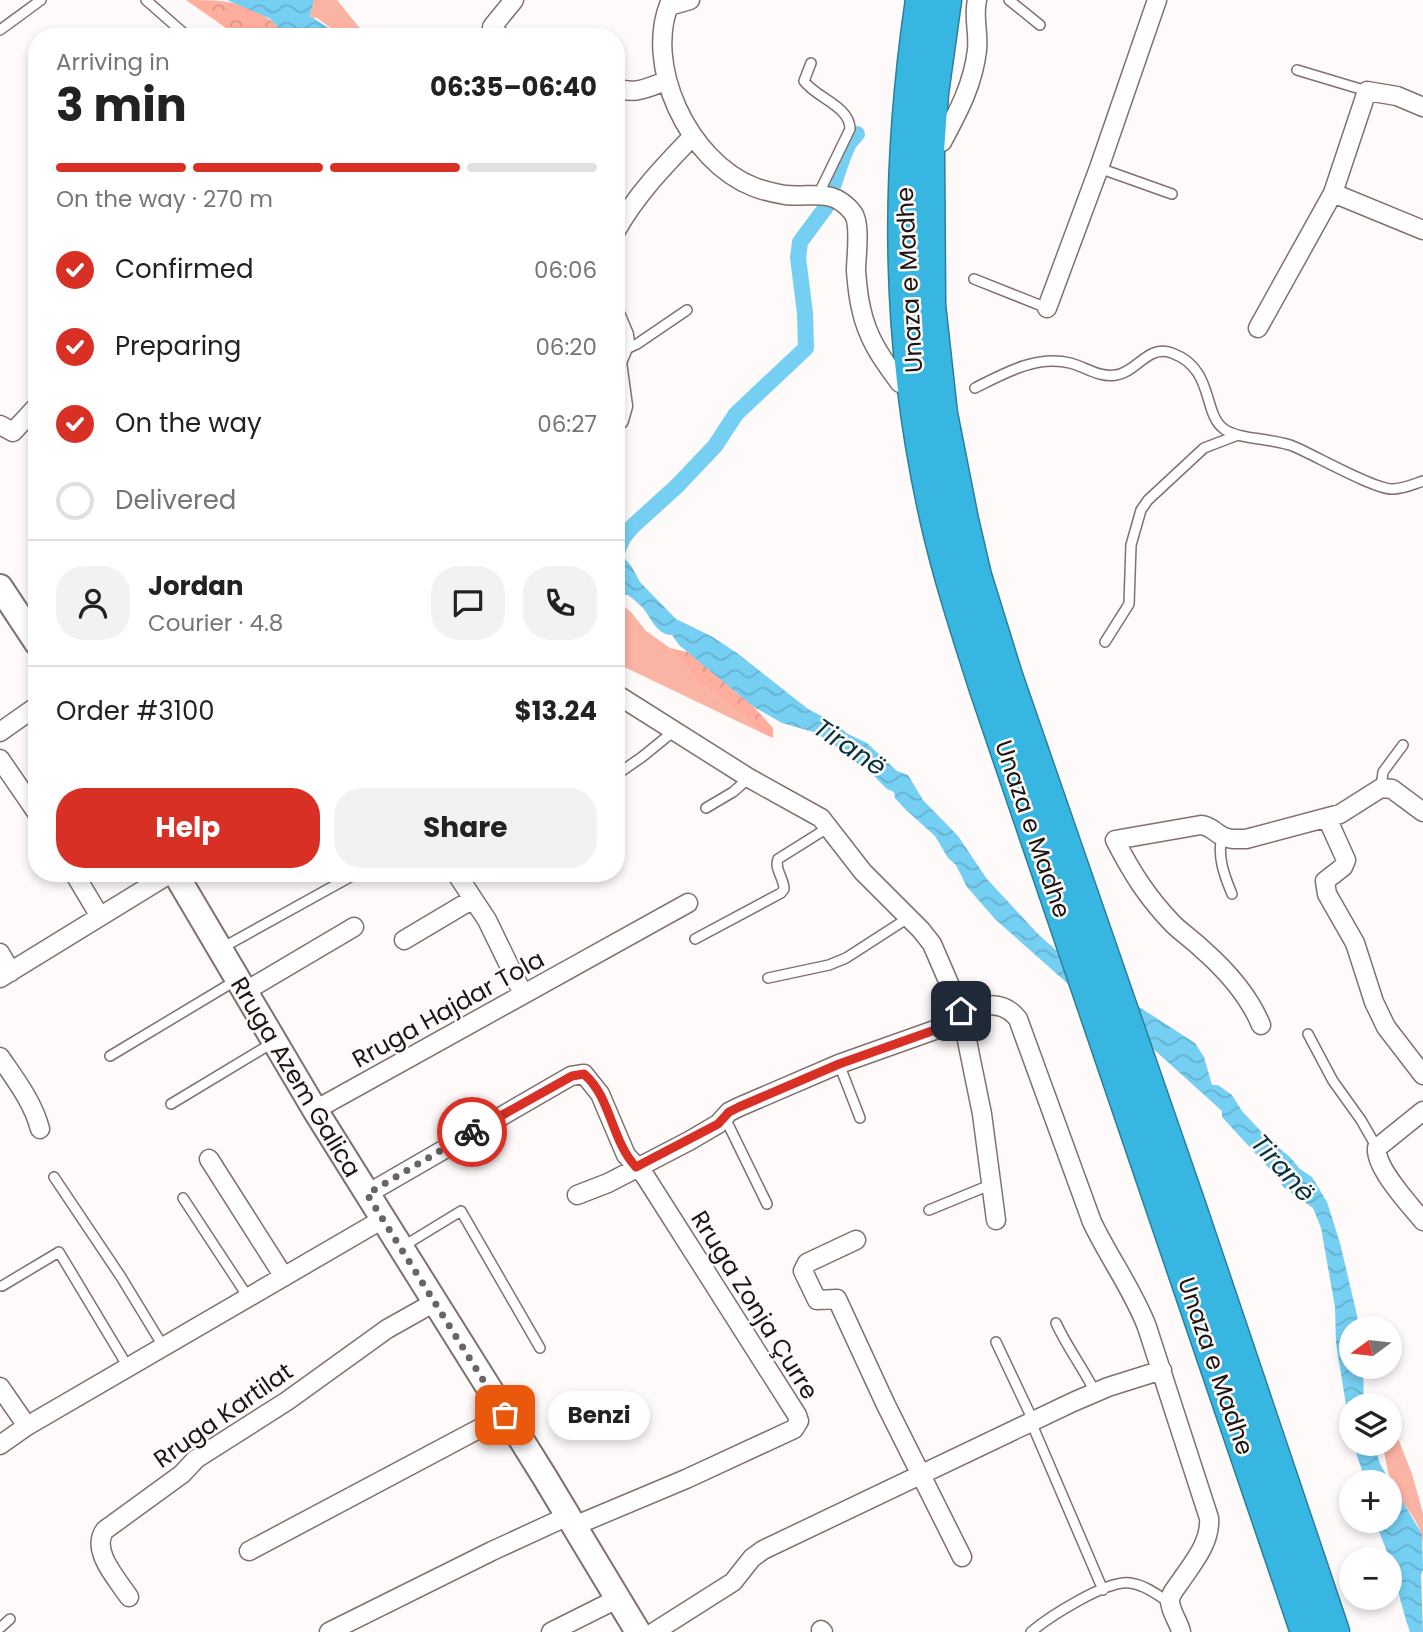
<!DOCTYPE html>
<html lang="en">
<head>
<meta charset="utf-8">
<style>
	body { margin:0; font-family:Poppins,sans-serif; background:#f2f2f2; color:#222; height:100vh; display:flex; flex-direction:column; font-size:26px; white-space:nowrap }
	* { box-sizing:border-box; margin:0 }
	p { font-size:23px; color:#767676 }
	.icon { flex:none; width:38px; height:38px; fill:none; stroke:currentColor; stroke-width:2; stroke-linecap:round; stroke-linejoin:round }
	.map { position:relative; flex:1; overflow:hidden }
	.side { position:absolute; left:28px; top:28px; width:597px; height:854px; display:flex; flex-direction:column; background:#fff; border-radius:28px; box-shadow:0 4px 10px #0003 }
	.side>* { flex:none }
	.needle { width:46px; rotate:255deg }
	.tools { position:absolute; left:1339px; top:1316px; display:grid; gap:14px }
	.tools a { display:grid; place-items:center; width:63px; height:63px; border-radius:50%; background:#fff; box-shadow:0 4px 10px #0003; font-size:35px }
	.pin { position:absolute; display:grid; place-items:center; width:60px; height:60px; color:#fff; margin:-30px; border-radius:14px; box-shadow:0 4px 10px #0006 }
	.courier { position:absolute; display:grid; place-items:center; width:70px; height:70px; margin:-35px; border:5px solid #d93025; border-radius:50%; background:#fff; color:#222; box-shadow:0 2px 9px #0007 }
	.bubble { position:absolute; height:49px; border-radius:24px; background:#fff; box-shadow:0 4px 10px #0003; font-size:23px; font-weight:700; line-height:49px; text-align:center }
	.overview em { font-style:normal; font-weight:700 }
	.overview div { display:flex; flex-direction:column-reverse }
	.overview { display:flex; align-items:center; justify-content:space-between; height:119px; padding:0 28px }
	h1 { font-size:46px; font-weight:700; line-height:52px }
	.bar { display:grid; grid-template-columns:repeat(4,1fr); gap:10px 7px; align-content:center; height:84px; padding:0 28px }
	.bar i { height:9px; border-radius:5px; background:#e0e0e0 }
	.bar .selected { background:#d93025 }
	.bar p { grid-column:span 4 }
	.line { display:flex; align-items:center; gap:18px; padding:0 28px; border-top:2px solid #e0e0e0 }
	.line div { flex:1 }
	.round { display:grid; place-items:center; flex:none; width:74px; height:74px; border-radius:28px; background:#f2f2f2 }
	ol { padding:0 28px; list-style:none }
	li { display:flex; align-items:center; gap:21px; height:77px }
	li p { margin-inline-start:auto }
	li .icon { padding:7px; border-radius:50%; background:#d93025; color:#fff; stroke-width:4 }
	li:last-child { color:#767676 }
	li i { width:38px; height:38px; border:4px solid #e0e0e0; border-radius:50% }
	.action { display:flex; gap:14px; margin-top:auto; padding:14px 28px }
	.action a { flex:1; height:80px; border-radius:28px; background:#d93025; color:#fff; font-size:28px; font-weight:700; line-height:80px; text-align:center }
	.action a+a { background:#f2f2f2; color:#222 }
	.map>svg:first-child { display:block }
	.green { fill:#fbb3a4 }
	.forest { fill:url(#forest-crowns) }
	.water { fill:url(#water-waves) }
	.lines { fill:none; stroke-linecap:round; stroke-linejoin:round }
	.canal { stroke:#75cff3; stroke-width:16 }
	.lane-casing { stroke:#81716e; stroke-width:12 }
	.street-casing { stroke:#81716e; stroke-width:21 }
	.secondary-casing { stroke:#81716e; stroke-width:28 }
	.highway-casing { stroke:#2d7e9a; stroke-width:35 }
	.lane { stroke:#fff; stroke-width:9 }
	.street { stroke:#fff; stroke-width:18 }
	.secondary { stroke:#fff; stroke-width:24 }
	.highway { stroke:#37b6e2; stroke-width:32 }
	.done { stroke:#6a6564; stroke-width:7; stroke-dasharray:0 12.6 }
	.route { stroke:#d93025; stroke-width:9 }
	.labels { text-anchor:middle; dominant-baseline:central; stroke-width:5; stroke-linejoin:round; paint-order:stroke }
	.street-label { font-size:24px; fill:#1b1513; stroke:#fdfaf9 }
	.water-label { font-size:26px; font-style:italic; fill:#05313f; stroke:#fdfaf9 }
</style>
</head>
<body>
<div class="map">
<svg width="1423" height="1632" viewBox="0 0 1423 1632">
	<defs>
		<pattern id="forest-crowns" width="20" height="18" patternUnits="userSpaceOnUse" patternTransform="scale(1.75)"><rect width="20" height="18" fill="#ffad9c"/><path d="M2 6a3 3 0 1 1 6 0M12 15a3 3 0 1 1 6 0" fill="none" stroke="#da9486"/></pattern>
		<pattern id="water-waves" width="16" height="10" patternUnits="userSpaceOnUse" patternTransform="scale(1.75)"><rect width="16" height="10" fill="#75cff3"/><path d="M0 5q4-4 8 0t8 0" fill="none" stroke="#65b1cf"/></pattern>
	</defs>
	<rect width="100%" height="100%" fill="#fdfaf9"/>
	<path class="green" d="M314,0h23l30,37h-24l-26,-19h-5l-2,-3z
		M616,600l15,12 15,19 24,17 28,35 24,16 38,33 -144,-69z
		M1390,1418l22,56 11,39v29c-3,-24 -24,-39 -32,-60 -4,-11 -5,-23 -8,-34v-4h7z"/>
	<path class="forest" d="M186,0c34,0 66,0 92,27l-7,10h-32z
		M670,648l21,5 63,54 19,21v10l-13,-6 -38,-33 -24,-16z"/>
	<path class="water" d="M227,0h87l-4,16 33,21h-33l-8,-5 -6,5h-25l7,-10 -9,-9z
		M616,537l3,14 13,16 8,15 36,37 35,17 26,17 71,56 25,13 15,12 19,9 30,28 11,4 15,25 35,36 29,43 51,55 18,16 36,11 44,44 59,38 9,14 8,28h6l14,10 10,16 28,30 20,16 10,12 12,8 15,25 13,41 20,85h-9v39h12l1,38h-13v34l-5,-14 1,-14 -11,-68 -1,-36 -14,-79 -8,-20 -30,-21 -4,-8 -57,-62v-6l-72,-65 -74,-55 -81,-72 -28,-32 -11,-22 -8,-7 -13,-22 -30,-27 -10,-11 -1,-6 -7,-3 -21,-21 -20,-11 -8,-10 -9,-4 -12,-10 -35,-10 -28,-16 -75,-62 -7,-10c-16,0 -21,-18 -30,-28 -4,-4 -9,-8 -14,-12h-6l-6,-6z
		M1353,1444h21l6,20 42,70 1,36 -2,5 2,57h-13c-9,-25 -13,-50 -21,-75 -4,-12 -10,-23 -13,-36h14v-39h-24z"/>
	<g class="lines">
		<path class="canal" d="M616,554l7,-16 10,-12 44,-40 38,-40 21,-32 70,-66 -1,-35 -7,-55 2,-16 26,-35 17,-50 6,-14 8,-9"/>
		<defs>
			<path id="lane" d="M146,0l42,37
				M1009,0l31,25
				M0,30l41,-30
				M811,63l-7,18c12,17 46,25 46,48l-31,64
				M1297,70l70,21
				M1099,168l73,26
				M974,279l73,29
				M624,350l13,-6 50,-34
				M975,388c30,-15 61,-33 95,-25 16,4 29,15 46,12 21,-3 32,-31 56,-22 43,16 30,60 52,76 15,11 51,9 71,18 21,9 79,42 97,42 11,0 22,-5 31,-8
				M1105,642l24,-38 2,-59 10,-35 7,-10 56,-52 34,-13
				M616,775l26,-18 32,-26
				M1381,788l2,-16 20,-27
				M706,808l27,-16 16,-14
				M1222,836c-5,20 2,39 10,58
				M695,939l86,-46 3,-4c0,-11 -10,-20 -6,-30l51,-32
				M220,949l130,-72
				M768,978l61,-13 17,-7 62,-40
				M1308,1034l25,47 28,39 16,28
				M110,1056l125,-75
				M839,1064l21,54
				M171,1104l103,-62
				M725,1118l42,86
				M54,1177l67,100 42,69
				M183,1198l65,99
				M929,1210l61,-25
				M402,1247l59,-36 79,137
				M2,1286l57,-34 69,115
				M1056,1323c11,24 27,45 39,69
				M996,1342l34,72 4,15 69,161
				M0,1628l10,-9
				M1031,1632c18,-15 75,-52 99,-49 15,2 28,12 40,20"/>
			<path id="street" d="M671,0c-29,64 18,162 83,187 10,4 20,6 31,8 27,3 48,-8 68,18 8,11 3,44 3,58 1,12 2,25 5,37 6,30 21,51 39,75
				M669,6l21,-6
				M501,37l-9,-10 22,-27
				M616,87c17,9 33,0 50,-6
				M942,142c16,-30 31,-57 35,-92 2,-17 -4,-33 0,-50
				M1333,193l90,37
				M616,231c20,-36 48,-65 77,-95
				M1047,308l52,-140 58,-168
				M616,316l8,19 1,8 -8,19 6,44 -4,14
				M1258,328l75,-135 34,-102 30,5 26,11
				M0,425l13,7 24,-26
				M616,694l133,84 72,40 42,54 58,58 11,14 29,67 21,103 14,106
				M0,732l37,-26
				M0,759l37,54
				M1327,818l19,42 -3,7 -18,14 2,13 28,49 19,59 12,25 37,48
				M74,873l25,42
				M456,873l31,47 36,74
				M404,940l69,-41
				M0,953l11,19
				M0,978l171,-105
				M244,992l110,-65
				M961,1011c21,-6 42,-12 57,8l74,203c17,36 41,68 55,105l62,191c2,24 -16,45 -29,64 -4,6 -10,12 -10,19 0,10 9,21 11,31
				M1261,1025c-12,-29 -35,-55 -59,-76 -9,-9 -20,-16 -29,-25 -26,-27 -41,-51 -58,-84l86,-15c10,1 13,7 21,11 7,4 16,3 24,3l94,-25 41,-26 11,1 31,23
				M0,1057c15,22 33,45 40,72
				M315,1110l373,-207
				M1423,1111l-46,37c-2,20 33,57 46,73
				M209,1159l75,118
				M367,1194l204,-118 13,-2 16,20 26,61 19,21 152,239 2,6 -5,8 -108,50 -112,47
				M577,1195l31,-12 81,-42 29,-17 11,-12 10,-5 100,-43 107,-38 9,-5 6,-10
				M856,1240l-49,23 -4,8 14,29 20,-1 49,106 76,152
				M0,1387l27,39
				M0,1445l27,-19 356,-207
				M249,1551l256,-136
				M129,1597c-12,-18 -39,-47 -24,-67l77,-56 14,-15 91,-58 100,-72 48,-27
				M821,1630l2,2
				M329,1632l163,-81 76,-35
				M551,1632l66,-33
				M654,1632l79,-50 19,-24 11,-8 310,-148 35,-15 54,-17"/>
			<path id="secondary" d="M0,587l37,56
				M175,873l140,237 229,366 94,156"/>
			<path id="highway" d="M922,0c-26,177 -25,345 15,521 13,57 31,112 49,168l321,943
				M945,0l-13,93 -4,58 1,154 12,109 21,106 13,56 31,100 183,529 144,427"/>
		</defs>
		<use href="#lane" class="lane-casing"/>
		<use href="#street" class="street-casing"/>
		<use href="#secondary" class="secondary-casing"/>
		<use href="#highway" class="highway-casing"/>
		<use href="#lane" class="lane"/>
		<use href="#street" class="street"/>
		<use href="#secondary" class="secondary"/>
		<use href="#highway" class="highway"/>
	</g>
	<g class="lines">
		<path class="done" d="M472,1132l-105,62 138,221"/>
		<path class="route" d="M472,1132l100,-56 12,-2c27,23 27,66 52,93l82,-43 11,-12 10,-5 100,-43 107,-38 9,-5 6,-10"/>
	</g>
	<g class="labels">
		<g class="street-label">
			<text transform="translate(909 280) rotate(-93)">Unaza e Madhe</text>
			<text transform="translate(1033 829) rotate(71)">Unaza e Madhe</text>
			<text transform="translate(448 1009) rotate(-29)">Rruga Hajdar Tola</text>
			<text transform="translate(296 1077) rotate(59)">Rruga Azem Galica</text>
			<text transform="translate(755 1305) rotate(58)">Rruga Zonja Çurre</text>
			<text transform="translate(1216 1366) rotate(71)">Unaza e Madhe</text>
			<text transform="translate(223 1415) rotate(-35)">Rruga Kartilat</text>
		</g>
		<g class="water-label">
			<text transform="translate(850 747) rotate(34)">Tiranë</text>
			<text transform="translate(1283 1168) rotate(48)">Tiranë</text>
		</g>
	</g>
</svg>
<div class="tools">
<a><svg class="needle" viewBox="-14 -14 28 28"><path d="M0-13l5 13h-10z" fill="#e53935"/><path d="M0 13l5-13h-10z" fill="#767676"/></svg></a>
<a><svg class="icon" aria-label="layers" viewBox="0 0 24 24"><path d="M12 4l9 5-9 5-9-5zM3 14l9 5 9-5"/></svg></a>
<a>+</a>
<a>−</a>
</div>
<div class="pin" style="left:505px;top:1415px;background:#ea580c"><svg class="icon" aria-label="bag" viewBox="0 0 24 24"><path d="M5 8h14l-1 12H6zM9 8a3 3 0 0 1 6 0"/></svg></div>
<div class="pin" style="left:961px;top:1011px;background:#1f2937"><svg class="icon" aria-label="home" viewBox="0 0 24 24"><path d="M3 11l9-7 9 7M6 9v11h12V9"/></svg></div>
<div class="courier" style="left:472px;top:1132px"><svg class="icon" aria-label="bike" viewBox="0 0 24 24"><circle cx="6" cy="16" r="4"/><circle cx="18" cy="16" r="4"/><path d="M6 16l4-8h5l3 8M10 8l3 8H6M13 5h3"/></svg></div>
<div class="bubble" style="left:548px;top:1391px;width:102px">Benzi</div>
<section class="side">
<div class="overview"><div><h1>3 min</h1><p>Arriving in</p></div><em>06:35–06:40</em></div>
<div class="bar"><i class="selected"></i><i class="selected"></i><i class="selected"></i><i></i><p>On the way · 270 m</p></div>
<ol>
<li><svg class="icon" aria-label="check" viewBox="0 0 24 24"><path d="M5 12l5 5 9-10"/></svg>Confirmed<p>06:06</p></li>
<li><svg class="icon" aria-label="check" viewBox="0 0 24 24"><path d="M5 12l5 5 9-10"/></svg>Preparing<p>06:20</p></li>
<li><svg class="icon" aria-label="check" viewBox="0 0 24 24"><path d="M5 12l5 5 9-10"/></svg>On the way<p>06:27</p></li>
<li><i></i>Delivered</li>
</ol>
<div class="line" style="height:126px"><a class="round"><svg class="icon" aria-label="person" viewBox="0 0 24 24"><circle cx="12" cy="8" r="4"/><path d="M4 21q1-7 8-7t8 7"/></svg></a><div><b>Jordan</b><p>Courier · 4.8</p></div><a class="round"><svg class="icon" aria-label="chat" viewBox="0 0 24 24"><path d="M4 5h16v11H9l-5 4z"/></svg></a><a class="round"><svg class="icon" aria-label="phone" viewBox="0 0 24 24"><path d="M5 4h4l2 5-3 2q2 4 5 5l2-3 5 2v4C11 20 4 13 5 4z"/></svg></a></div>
<div class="line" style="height:91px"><div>Order #3100</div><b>$13.24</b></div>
<div class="action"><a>Help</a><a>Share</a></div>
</section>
</div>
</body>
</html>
